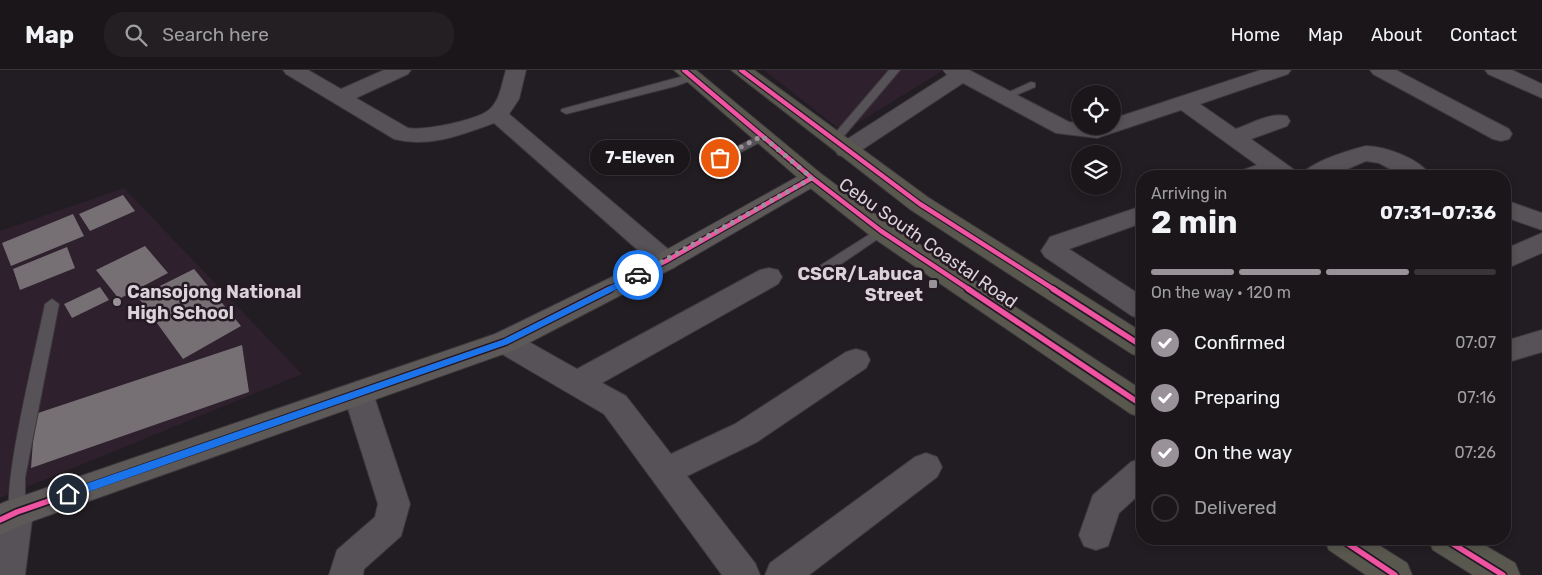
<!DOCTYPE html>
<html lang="en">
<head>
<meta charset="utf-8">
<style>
	body { margin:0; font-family:Rubik,sans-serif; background:#231f23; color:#f1f3f6; height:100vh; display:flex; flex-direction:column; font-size:19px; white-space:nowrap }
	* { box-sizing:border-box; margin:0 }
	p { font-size:16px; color:#9f9fa2 }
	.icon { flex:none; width:28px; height:28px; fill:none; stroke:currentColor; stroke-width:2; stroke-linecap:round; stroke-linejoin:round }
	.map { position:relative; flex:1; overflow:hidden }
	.sheet { position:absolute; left:1136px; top:100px; width:375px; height:375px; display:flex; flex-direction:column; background:#1a161a; border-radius:20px; box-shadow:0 2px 8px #0003,0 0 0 1px #383539 }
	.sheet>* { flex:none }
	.tools { position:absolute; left:1071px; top:15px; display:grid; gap:10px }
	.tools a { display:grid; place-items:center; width:50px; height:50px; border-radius:50%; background:#1a161a; box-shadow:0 2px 8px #0003,0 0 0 1px #383539; font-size:25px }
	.pin { position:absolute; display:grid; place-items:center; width:42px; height:42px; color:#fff; margin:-21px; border:2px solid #fff; border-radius:50%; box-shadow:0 1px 5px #0007 }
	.courier { position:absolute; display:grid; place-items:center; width:50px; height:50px; margin:-25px; border:4px solid #1a73e8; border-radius:50%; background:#fff; color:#222; box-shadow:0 1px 6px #0007 }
	.bubble { position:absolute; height:35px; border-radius:18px; background:#1a161a; box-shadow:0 2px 8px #0003,0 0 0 1px #383539; font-size:16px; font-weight:700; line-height:35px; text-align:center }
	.summary em { font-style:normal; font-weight:700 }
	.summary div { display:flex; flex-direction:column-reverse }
	.summary { display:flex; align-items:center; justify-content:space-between; height:85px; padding:0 15px }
	h1 { font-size:32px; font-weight:700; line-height:38px }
	.bar { display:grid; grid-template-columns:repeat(4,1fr); gap:8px 5px; align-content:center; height:60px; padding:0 15px }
	.bar i { height:6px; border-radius:4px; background:#383539 }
	.bar .on { background:#999399 }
	.bar p { grid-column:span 4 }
	ol { padding:0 15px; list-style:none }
	li { display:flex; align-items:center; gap:15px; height:55px }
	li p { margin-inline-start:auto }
	li .icon { padding:5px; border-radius:50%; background:#999399; color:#fff; stroke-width:4 }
	li:last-child { color:#9f9fa2 }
	li i { width:28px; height:28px; border:2px solid #383539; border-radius:50% }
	header { display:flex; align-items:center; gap:30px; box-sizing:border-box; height:70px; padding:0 25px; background:#1a161a; border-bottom:1px solid #383539 }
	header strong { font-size:24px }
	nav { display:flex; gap:28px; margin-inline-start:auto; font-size:18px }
	.search { width:350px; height:45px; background:#231f23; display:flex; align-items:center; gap:12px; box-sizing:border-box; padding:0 18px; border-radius:20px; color:#9f9fa2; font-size:19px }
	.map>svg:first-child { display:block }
	.built { fill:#2e202d }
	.building { fill:#767075 }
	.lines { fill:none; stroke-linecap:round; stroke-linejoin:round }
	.lane-casing { stroke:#3c383c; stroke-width:2 }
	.street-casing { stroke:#3c383c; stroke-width:2 }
	.secondary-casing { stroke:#3c383c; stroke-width:2 }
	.highway-casing { stroke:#3c383c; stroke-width:2 }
	.lane { fill:#575257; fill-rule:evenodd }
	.street { fill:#575257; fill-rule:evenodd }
	.secondary { fill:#5d5959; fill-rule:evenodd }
	.highway { fill:#59584f; fill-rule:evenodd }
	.cycleway-far1-casing { stroke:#251a24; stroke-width:7 }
	.cycleway-casing { stroke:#251a24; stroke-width:9 }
	.cycleway-far1 { stroke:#f153a3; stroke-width:4.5 }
	.cycleway { stroke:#f153a3; stroke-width:5.5 }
	.route { fill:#1a73e8 }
	.done { stroke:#999399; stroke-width:5; stroke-dasharray:0 9 }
	.poi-dot { fill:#999399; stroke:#251a24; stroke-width:2 }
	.labels { text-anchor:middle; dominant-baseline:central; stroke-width:5; stroke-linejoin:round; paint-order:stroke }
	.street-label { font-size:18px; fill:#d9d2d9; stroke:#251a24 }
	.poi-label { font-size:18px; font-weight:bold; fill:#d9d2d9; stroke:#251a24; text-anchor:end }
</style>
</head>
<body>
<header>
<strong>Map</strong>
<div class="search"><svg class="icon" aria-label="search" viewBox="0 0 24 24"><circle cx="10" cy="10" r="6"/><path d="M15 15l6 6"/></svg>Search here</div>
<nav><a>Home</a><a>Map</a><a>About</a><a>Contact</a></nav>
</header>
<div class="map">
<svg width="1542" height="505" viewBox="0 0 1542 505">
	<rect width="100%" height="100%" fill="#221d22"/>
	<path class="built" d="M764,0h176l2,1 -99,61z
		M124,118l178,186 -302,124v-267z"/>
	<path class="building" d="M123,125l12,16 -45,20 -11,-17z
		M73,144l11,22 -73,30 -9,-23z
		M145,176l23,27 -49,26 -23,-29z
		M67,177l8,21 -55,22 -7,-21z
		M194,199l47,57 -58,33 -45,-62z
		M100,217l9,13 -37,18 -8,-14z
		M242,275l7,47 -218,76 4,-54z"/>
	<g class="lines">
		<defs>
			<path id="lane" d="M889,0h11l-62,73h-8v-4z
				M691,4l4,1v4l-19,7 -110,28 -5,-3 1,-2z
				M1031,12l4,1v4l-28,12h-8l-1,-2z
				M762,64l4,1v4l-42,22 -4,1 -6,-4z
				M881,157l6,4 -2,3 -57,39h-10l-2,-3 2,-3z
				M52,229l7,5 -34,174v34l-2,5 -6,2 -6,-2c-11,-26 27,-176 34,-213z"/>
			<path id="street" d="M283,0h25l33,19 43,-19h27l-3,4 -52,24 52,30c16,3 71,-8 82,-19 10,-9 12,-26 16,-39h20l-7,29 -10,15 166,141 4,6 -4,6 -9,3 -9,-3 -163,-144c-33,12 -65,25 -100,16l-108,-65z
				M943,0h26l100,52 11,1v3h32v-7l149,-49h30l-3,4 -88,30 36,25c16,-6 35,-17 51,-13l3,5 -3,5 -36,13 45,32 4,5h-64l4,-5 17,-6 -76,-55 -84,28 -41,-5 -93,-50 -109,72 -8,2 -8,-2 -3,-5 3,-5 109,-70z
				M1370,0h26l113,59 3,5 -3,5 -8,2 -8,-2 -120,-65z
				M1485,0h27l30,14v14l-54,-24z
				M1366,76c21,1 53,12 65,30h-28l-24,-13 -13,-2 -35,15h-31c10,-14 49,-26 66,-30z
				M1505,130l37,13v17l-37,-13z
				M1142,136v17l-73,26 73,47v23l-10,-3 -87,-59 -4,-6 9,-14z
				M1542,163v20l-37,16v-20z
				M769,198l9,2 4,7 -4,7 -176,99 24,13 45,58 64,-30 111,-72 10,-3 10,3 4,8 -4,8 -109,74 -70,34 68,87 5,12h-38l-118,-161 -109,-64 -4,-8 4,-8 10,-3 10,3 62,35 183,-99z
				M1542,260v22l-37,11v-22z
				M358,311l10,4 5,8 37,111 -9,32 -37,33 -1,6h-34l8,-25 38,-33 3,-13 -35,-111 5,-8z
				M926,383l11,4 5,10 -5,10 -128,98h-44l5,-12 145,-106z
				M1142,388v34l-23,21 -11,33 -12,4 -12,-4 -5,-11 14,-40 38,-33z
				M17,427l12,5 4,10 -8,63h-25v-59l5,-14z"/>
			<path id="secondary" d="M812,100l8,3 4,5 -4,5 -145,84 -160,83 -488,173 -27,12v-31l5,-2 490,-168 162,-79 147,-82z"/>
			<path id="highway" d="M674,0h22l124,103 70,52 252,165v27l-11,-3 -259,-177 -68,-54z
				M731,0h23l175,128 213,134v25l-10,-3 -221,-144z
				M1324,469h45l38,24 5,12h-46l-37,-25z
				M1428,469h46l41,24 5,12h-47l-40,-25z"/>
		</defs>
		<use href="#lane" class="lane-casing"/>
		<use href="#street" class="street-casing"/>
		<use href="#secondary" class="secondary-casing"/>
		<use href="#highway" class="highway-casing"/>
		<use href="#lane" class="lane"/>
		<use href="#street" class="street"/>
		<use href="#secondary" class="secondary"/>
		<use href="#highway" class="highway"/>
		<defs>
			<path id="cycleway-far1" d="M684,0l128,108 69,53 89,59
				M741,0l179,134 135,86
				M608,220l58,-29 146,-83"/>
			<path id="cycleway" d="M968,219l174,116
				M1053,219l89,57
				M0,450l17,-8 488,-170 105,-53
				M1341,469l54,36
				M1445,469l58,36"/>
		</defs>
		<use href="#cycleway-far1" class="cycleway-far1-casing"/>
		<use href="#cycleway" class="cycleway-casing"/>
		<use href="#cycleway-far1" class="cycleway-far1"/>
		<use href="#cycleway" class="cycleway"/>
	</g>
	<path class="route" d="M638,202l4,3 -1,2 -133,67 -440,155 -4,-5 4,-4 434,-150z"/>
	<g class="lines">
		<path class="done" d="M638,205l174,-97 -50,-42 -42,22"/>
	</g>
	<g class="poi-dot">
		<rect x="928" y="209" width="10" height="10" rx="2.5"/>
		<circle cx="117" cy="232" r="5"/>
	</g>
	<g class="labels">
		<g class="street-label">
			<text transform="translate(928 173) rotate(35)">Cebu South Coastal Road</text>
		</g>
		<g class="poi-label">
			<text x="923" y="204">CSCR/Labuca<tspan x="923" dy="21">Street</tspan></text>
			<text x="127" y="222" text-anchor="start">Cansojong National<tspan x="127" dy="21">High School</tspan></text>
		</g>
	</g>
</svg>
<div class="tools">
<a><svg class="icon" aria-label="locate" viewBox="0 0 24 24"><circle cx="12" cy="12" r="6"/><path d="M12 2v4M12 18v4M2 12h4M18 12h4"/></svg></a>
<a><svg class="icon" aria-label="layers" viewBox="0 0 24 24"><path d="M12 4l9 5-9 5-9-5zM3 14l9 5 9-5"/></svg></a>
</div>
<div class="pin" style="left:720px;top:88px;background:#ea580c"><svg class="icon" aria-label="bag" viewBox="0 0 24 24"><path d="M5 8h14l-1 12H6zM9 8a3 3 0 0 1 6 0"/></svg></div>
<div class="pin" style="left:68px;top:424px;background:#1f2937"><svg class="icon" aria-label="home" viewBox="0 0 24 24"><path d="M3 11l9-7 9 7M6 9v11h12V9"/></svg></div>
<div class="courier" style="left:638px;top:205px"><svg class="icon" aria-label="car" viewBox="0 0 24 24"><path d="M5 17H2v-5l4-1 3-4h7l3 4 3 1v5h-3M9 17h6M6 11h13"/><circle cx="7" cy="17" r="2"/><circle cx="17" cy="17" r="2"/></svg></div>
<div class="bubble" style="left:590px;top:70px;width:100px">7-Eleven</div>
<section class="sheet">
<div class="summary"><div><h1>2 min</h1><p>Arriving in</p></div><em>07:31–07:36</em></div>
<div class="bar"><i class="on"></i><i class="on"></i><i class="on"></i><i></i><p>On the way · 120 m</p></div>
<ol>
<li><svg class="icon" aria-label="check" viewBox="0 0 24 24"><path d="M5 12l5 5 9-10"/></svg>Confirmed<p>07:07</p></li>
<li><svg class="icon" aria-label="check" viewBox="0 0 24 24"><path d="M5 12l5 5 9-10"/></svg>Preparing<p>07:16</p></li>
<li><svg class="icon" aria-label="check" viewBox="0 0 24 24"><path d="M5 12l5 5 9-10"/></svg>On the way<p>07:26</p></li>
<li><i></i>Delivered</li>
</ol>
</section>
</div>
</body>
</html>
